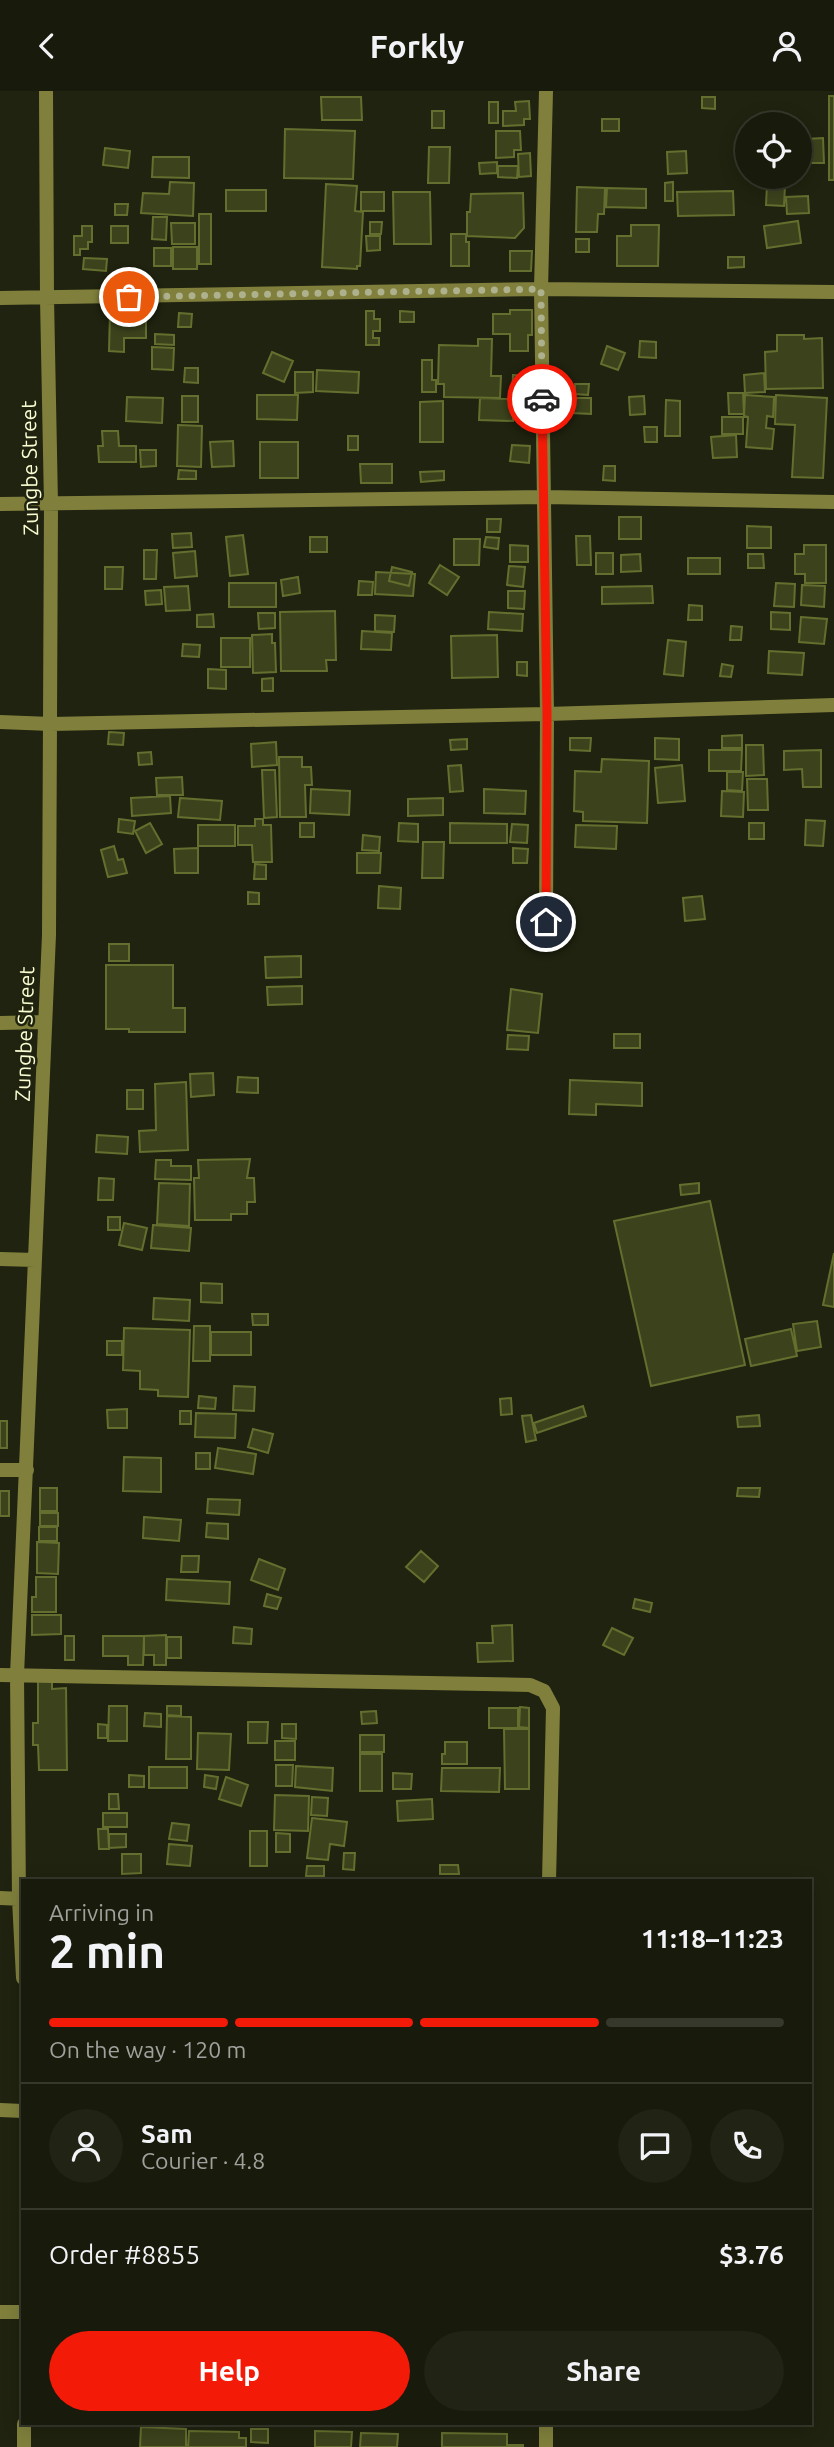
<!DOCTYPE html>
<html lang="en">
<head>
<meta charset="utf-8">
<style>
	body { margin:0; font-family:Ubuntu,sans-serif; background:#212314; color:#f1f3f6; height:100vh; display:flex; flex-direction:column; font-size:26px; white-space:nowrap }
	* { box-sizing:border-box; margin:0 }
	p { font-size:23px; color:#9fa19d }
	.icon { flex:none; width:38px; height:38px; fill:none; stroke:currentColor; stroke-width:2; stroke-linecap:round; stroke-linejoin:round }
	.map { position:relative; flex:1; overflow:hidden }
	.details { position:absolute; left:21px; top:1788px; width:791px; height:546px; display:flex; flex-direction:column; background:#181a0b; border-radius:0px; box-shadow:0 4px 18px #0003,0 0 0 2px #36382c }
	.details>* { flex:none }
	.buttons { position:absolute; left:735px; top:21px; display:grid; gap:14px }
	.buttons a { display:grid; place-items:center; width:77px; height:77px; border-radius:50%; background:#181a0b; box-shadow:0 4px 18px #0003,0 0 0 2px #36382c; font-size:35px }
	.pin { position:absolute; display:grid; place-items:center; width:60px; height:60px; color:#fff; margin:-30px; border:4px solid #fff; border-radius:50%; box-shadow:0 2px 7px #0007 }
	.courier { position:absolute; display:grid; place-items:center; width:70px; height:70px; margin:-35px; border:5px solid #f41a08; border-radius:50%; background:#fff; color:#222; box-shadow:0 2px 9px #0007 }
	.head em { font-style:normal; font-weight:700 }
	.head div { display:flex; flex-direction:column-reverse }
	.head { display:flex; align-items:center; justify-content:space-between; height:119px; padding:0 28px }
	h1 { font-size:46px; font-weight:700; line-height:52px }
	.bar { display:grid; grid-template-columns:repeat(4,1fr); gap:10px 7px; align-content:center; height:84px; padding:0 28px }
	.bar i { height:9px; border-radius:5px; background:#36382c }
	.bar .on { background:#f41a08 }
	.bar p { grid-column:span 4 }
	.line { display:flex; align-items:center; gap:18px; padding:0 28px; border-top:2px solid #36382c }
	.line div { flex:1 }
	.round { display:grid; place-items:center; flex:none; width:74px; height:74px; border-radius:37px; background:#212314 }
	.button { display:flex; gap:14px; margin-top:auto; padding:14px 28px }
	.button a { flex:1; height:80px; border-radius:42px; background:#f41a08; color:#fff; font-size:28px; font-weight:700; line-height:80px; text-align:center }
	.button a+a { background:#212314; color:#f1f3f6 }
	header { display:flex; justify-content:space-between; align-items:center; height:91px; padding:0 28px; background:#181a0b; font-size:32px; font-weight:700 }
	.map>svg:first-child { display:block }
	.building { fill:#3c431c; stroke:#646e2e; stroke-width:2 }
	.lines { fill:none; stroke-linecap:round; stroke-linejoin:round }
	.street { stroke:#80803c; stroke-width:14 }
	.done { stroke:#aeb18e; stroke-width:7; stroke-dasharray:0 12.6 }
	.route { stroke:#f41a08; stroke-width:9 }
	.labels { text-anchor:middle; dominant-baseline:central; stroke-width:5; stroke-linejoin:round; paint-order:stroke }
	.street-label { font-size:21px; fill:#fafdd2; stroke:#20230f }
</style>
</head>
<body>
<header><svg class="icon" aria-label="back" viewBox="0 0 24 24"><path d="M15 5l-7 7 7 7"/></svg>Forkly<svg class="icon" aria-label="person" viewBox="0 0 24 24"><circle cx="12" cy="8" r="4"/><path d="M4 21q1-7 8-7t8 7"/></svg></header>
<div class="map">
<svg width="834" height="2356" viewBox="0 0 834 2356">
	<rect width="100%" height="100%" fill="#20230f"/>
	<path class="building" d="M829,5h5v84h-5z
		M321,6h40l1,23h-40z
		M702,6h13v12l-13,-1z
		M529,10l1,18h-6v6l-21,1v-15h13l-1,-9z
		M489,11h9v21h-9z
		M432,20h12v17h-12z
		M602,28h17v12h-17z
		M285,38l70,2 -2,48 -69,-1z
		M496,40h24l1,19h-7v7l-18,1z
		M823,47l1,25h-18v-24z
		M429,56h21l-1,36h-21z
		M105,57l25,3 -2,17 -25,-3z
		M686,60l1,22 -19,1 -1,-22z
		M530,62l1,23 -12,1 -1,-23z
		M153,66h36v21l-37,-1z
		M497,71v11l-17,1 -1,-11z
		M498,75h20l-1,12 -19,-1z
		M170,91l24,1 -1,33 -52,-3 2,-20 26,1z
		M673,91v19h-8v-18z
		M326,93l31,2 -2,25 8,1 -3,54h-3v3l-35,-2z
		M767,93l18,1 -1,21 -18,-1z
		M577,96l28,1 -1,26h-6l-1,18h-21z
		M607,97l39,1v19l-40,-1z
		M226,99h40v21h-40z
		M733,100l1,24 -56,1 -1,-24z
		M361,101h23v19h-23z
		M393,101h37l1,52h-37z
		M523,102l1,35 -9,10 -48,-2v-24h3l1,-18z
		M808,105l1,17 -22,1 -1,-17z
		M115,113h13l-1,11h-12z
		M199,123h12v50h-12z
		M153,126h14l-1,23 -14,-1z
		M798,130l3,22 -34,5 -3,-22z
		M370,131h12l-1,12h-11z
		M171,132h24v21h-23z
		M631,134h28l-1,41h-41v-30h14z
		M82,135h10v16h-4v7h-8v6h-6v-19h8z
		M111,135h17v17h-17z
		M451,143h15v8h3v24h-18z
		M366,145h14v14l-13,1z
		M576,148h13v13h-13z
		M173,156h24v22h-24z
		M154,157h17v18h-17z
		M510,160h22l-1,20h-21z
		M728,166h16v10l-16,1z
		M84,167l23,1 -1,12 -23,-2z
		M510,219h22v25h-4v16h-18v-17h-17v-20h17z
		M366,220h8v8h6v12h-7v7h6v7h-13z
		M400,220l14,1v10h-14z
		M110,221h36v26h-22v14l-15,-1z
		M179,222l13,1 -1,13h-13z
		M155,243l19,1v10l-19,-1z
		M777,244h27v4l18,-1 1,50 -57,1 -1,-37 12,-1z
		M478,248h14l-1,37h10l-1,22 -56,-1v-13h-6l1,-39 39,1z
		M640,250l16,1v16l-17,-1z
		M607,255l18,7 -7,17 -17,-6z
		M152,256l22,1 -1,22 -21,-1z
		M272,261l21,9 -9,21 -21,-9z
		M422,269h10v20h4v12h-14z
		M185,277h13v15l-14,-1z
		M317,279l42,2 -1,21 -42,-2z
		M295,281h18v20l-18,1z
		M764,282l1,19 -20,1 -1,-18z
		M513,284l17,1v22l-18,-1z
		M575,293h14l-1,11 -13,-1z
		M728,302h15l1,21h-15z
		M257,304h41l-1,25 -40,-1z
		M745,304l29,2 -1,20 -6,-1 -1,12 8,1 -2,20 -26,-2 2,-30 -4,-1z
		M776,304l51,3 -4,80 -31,-1 3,-52 -20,-1z
		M182,305h16v26h-16z
		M644,305l1,18 -15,1 -1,-18z
		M127,306l36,1 -1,25 -36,-2z
		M480,307l34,1 -1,22 -34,-1z
		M573,307h18v16l-19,-1z
		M515,308h19v21l-19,-1z
		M666,309l14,1v35h-15z
		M443,310v41h-23v-40z
		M722,326h21v17h-21z
		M178,334l24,1 -1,41 -24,-1z
		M644,336h13v15h-12z
		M102,340h16l1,15h17v16h-37l-1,-16h5z
		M736,344l1,22 -24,1 -2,-21z
		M348,345h10v14h-10z
		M233,350l1,25 -22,1 -2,-25z
		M260,351h38v36h-38z
		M512,354l18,1 -1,17 -19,-2z
		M140,359h16v16l-15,1z
		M360,373h32v19h-31z
		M604,375h11v15l-12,-1z
		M179,379l17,1v8h-18z
		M444,380v9l-23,2 -1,-10z
		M619,426h22v22h-22z
		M487,428h14l-1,13h-13z
		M747,435l24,1v21h-24z
		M191,442l1,14 -19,1 -1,-14z
		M243,444l5,39 -18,2 -4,-39z
		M576,445h14l1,29h-14z
		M310,446h17v15h-17z
		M486,446l13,1 -1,11 -14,-2z
		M454,448h26l-1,26h-25z
		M510,454l18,1v16h-18z
		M804,454h22v38h-21v-9h-10v-20h9z
		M144,459h13l-1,29h-12z
		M195,460l2,25 -22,2 -2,-25z
		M596,462h17v21h-17z
		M640,463l1,17 -20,1v-17z
		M748,463h15l1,14h-16z
		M688,467h32v16h-32z
		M440,474l19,12 -12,18 -18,-12z
		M509,475l16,1 -2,20 -16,-2z
		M105,476h18l-1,22h-17z
		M392,476l20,5 -3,14 -20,-5z
		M376,481l39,2 -2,22 -38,-2z
		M298,486l2,16 -17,3 -2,-16z
		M359,490l14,1 -1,13h-14z
		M229,492h47v24h-47z
		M776,492l19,1 -1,23 -20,-1z
		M802,494l23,1 -1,21 -23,-2z
		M188,495l2,24 -24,1 -2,-24z
		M652,495l1,17 -51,1v-17z
		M161,499l1,14 -16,1 -1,-14z
		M508,500h17l-1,18 -16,-1z
		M689,514l13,1v14h-14z
		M335,520l1,49h-10l1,11h-46l-1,-59z
		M489,521l34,2 -1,17 -34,-2z
		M771,521l19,1v17l-19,-1z
		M258,522h17v15l-16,1z
		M213,523l1,13h-17v-12z
		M375,524l20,1 -1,16 -19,-1z
		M801,526l26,2 -3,25 -25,-2z
		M731,535l11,1 -1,13h-11z
		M362,540l30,2 -1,17 -30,-1z
		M272,543v9h3l1,29 -23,1 -1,-38z
		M497,544l1,42 -46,1 -1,-42z
		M221,547h29v29h-29z
		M668,549l18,2 -3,34 -19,-2z
		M183,553l17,1 -1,12 -17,-1z
		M769,560l35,2 -2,22 -34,-2z
		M517,571h10v14l-10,-1z
		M722,573l11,2 -2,11 -11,-1z
		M208,578l18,1v19l-18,-1z
		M273,587v13h-11v-12z
		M109,641l15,1 -1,12 -15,-1z
		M742,644v13h-20v-12z
		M570,647h21l-1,13 -20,-1z
		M655,647l24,1v21l-24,-1z
		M467,648v10l-16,1 -1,-10z
		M276,651l1,23 -25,2 -1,-23z
		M746,654h17l1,30 -18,1z
		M709,659h33l-1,21h-32z
		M821,659v37h-18l-1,-18 -18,1v-19z
		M151,661l1,12 -13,1 -1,-12z
		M279,666h23v10h9l1,18h-7l1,32h-26z
		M602,668l47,2 -2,62 -64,-2v-9l-9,-1 1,-40 26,1z
		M461,674l2,26 -13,1 -2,-26z
		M682,674l3,36 -27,2 -3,-35z
		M262,679h13l2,47 -13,1z
		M727,681h16l-1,19 -15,-1z
		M182,686l1,18h-26l-1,-17z
		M747,688h20l1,31h-20z
		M311,698l39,2 -1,24 -39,-2z
		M484,698l42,2 -1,23 -41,-1z
		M722,700l22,1 -1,25 -22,-1z
		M170,705l1,17 -39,3 -1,-18z
		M180,707l42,3 -2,19 -42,-3z
		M443,707v17l-35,1v-17z
		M119,728l16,2 -2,13 -15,-2z
		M255,728h8v6h8l1,37h-19l-1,-17h-14v-19h17z
		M806,729l19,1 -2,25 -18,-1z
		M150,732l12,21 -16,9 -11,-22z
		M300,732h14v14h-14z
		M399,732l19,1v18l-20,-1z
		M450,732l57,1v19h-57z
		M749,732h15v16h-15z
		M512,733l16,1 -1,18 -17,-1z
		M198,734h37v21h-37z
		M576,734l41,1 -1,23 -41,-2z
		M363,744l17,2 -1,14 -17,-1z
		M423,751h21l-1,36h-21z
		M114,755l4,14 5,-1 4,14 -19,4 -7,-27z
		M198,757v25h-23l-1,-24z
		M513,757l15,1 -1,14h-14z
		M357,762h24l-1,20h-23z
		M255,773l11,1v14h-12z
		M379,795l22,2 -1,21 -22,-1z
		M248,801l11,1v11h-11z
		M702,805l3,23 -20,2 -2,-23z
		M109,853h20v17h-20z
		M301,865v21l-35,1 -1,-21z
		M106,874h67v43h12v24h-56v-3h-23z
		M302,895v18l-34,1 -1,-18z
		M511,898l31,5 -4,39 -31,-3z
		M614,943h26v14h-26z
		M508,944l21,1 -1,14 -21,-1z
		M213,982l1,22 -23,2 -1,-23z
		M238,986l20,1v15l-21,-1z
		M570,989l72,3v23l-46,-2v11l-27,-1z
		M186,991l2,68 -48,2 -1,-21 17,-1 -1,-46z
		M127,999h16v19h-16z
		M97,1044l31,2 -1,17 -31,-2z
		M250,1068l-3,19h7l1,24h-8v12h-16v6h-36l-1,-42h5l-1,-18z
		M156,1069h15v6h20v14l-36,-1z
		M99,1087l15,1 -1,21h-15z
		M159,1092l31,1 -1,42 -32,-2z
		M699,1092v10l-18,2 -1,-10z
		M710,1110l35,164 -94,21 -37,-165z
		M108,1126h12v13h-12z
		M124,1132l23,5 -5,22 -23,-5z
		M153,1134l38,3 -2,23 -38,-3z
		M834,1162v54l-11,-2z
		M201,1192l21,1v19l-21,-1z
		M154,1207l36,2 -1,21 -36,-2z
		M252,1223h16v11h-15z
		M817,1230l4,26 -24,4 -4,-27z
		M194,1235h16v35h-17z
		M124,1237l66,2 -2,67 -30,-1v-6l-18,-1v-18l-17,-1z
		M791,1238l6,27 -46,10 -6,-27z
		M211,1241h40v23h-40z
		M107,1250h15v14h-15z
		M234,1295l21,1 -1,24 -21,-1z
		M199,1305l17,2 -1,11 -17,-1z
		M511,1307l1,16 -11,1 -1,-16z
		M583,1315l3,10 -49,17 -3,-10z
		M127,1318v19h-19l-1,-18z
		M180,1320h11v13h-11z
		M196,1322l40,1 -1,24 -40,-1z
		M531,1324l5,25 -10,2 -4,-26z
		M759,1324l1,11 -22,1 -1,-10z
		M0,1330h7v27h-7z
		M253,1338l20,5 -5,19 -20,-6z
		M218,1357l38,6 -3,20 -38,-6z
		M196,1362h14v16h-14z
		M124,1366l37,1v34l-38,-1z
		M40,1397h17v23h-17z
		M738,1397h22l-1,9 -22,-1z
		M0,1400h9v25h-9z
		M208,1408l32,1 -1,15 -32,-2z
		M40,1422h18v13h-18z
		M144,1426l37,3 -2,21 -36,-3z
		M207,1432l21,1v15l-22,-2z
		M39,1436h18v14h-18z
		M37,1451l22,1 -1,31 -21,-1z
		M421,1460l17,15 -14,16 -18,-15z
		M182,1465h17l-1,16h-17z
		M259,1468l26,10 -7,21 -27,-10z
		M36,1486h20v35h-24v-15h4z
		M167,1488l63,3 -1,22 -63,-4z
		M267,1503l14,4 -4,11 -13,-3z
		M635,1508l17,4 -2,9 -17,-4z
		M32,1524h29v19l-29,1z
		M512,1534l1,36 -35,1 -1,-19h16l-1,-17z
		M234,1536l18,2 -1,15 -18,-1z
		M612,1537l21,10 -9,17 -21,-10z
		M166,1544v30h-12v-10h-10v-19z
		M65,1545h9v24h-9z
		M103,1545h41l-1,29h-15v-9h-25z
		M167,1546h14v21h-14z
		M38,1588h14v10l14,-1 1,82h-28l-1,-25h-5v-22h5z
		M109,1615h18v35h-19z
		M167,1615h14v10l-14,-1z
		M520,1616l9,1v20l-10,-1z
		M489,1617h29v20h-29z
		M376,1620l1,12 -15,1 -1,-12z
		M145,1622l16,1v13l-17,-1z
		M167,1625l24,1v42h-25z
		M248,1631h20l-1,21h-19z
		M98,1633l9,1v13h-9z
		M282,1633h14v15l-14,-1z
		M504,1638h25v60h-24z
		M198,1642l33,1 -2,36 -32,-1z
		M360,1644h24v17h-24z
		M275,1650h20v19h-20z
		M445,1651h22v22h-25v-10h3z
		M360,1663h22v37h-22z
		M276,1674h17l-1,21h-16z
		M296,1675l37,2 -1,23 -37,-4z
		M149,1676h38v21h-38z
		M442,1677h58l-1,24 -58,-1z
		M393,1682l19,1 -1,15h-18z
		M129,1684l15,1v11h-15z
		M205,1684l13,2 -2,12 -12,-2z
		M226,1686l22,8 -7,21 -22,-7z
		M109,1703h9l1,15h-10z
		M275,1704l34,1 -1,35 -34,-1z
		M312,1706l16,1 -1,18 -16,-1z
		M432,1708l1,20 -35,2 -1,-20z
		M103,1722h24v14h-24z
		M312,1727l35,4 -3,24 -14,-2 -2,16 -21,-2z
		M172,1732l17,2 -2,16 -18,-2z
		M98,1738h10l1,20h-10z
		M250,1740h17v35h-17z
		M276,1742l14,1v18h-14z
		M109,1743h17v13l-17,1z
		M169,1753l23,2 -2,20 -23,-2z
		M344,1762h11l-1,17 -11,-1z
		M122,1763h19v19l-19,1z
		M440,1774h18l1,9h-19z
		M307,1775h17v10h-18z
		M141,2336l45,2v18h-46z
		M251,2338h17v14l-17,-1z
		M189,2340l50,1v6h7v9h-58z
		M315,2340l37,1 -1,15h-36z
		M361,2342l37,1 -1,13h-37z
		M442,2342l65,1v11h16v2h-81z"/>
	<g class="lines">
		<path class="street" d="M0,207l541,-9 293,3
			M0,413l544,-7 290,5
			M0,631l51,2 496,-10 287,-9
			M546,831l1,-208 -6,-425 5,-198
			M0,932l45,-1
			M0,1168l35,1
			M0,1379h27
			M0,1584l530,10 14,6 9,17 -4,173
			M0,1807l23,1
			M23,1887l-4,-79 -2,-224 32,-740 2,-431 -4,-206 -1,-207
			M0,2019l23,1
			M0,2221h23
			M24,2356v-23
			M546,2356v-23"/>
	</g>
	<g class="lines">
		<path class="done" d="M129,206l412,-8 1,110"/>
		<path class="route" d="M542,308l5,315 -1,208"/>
	</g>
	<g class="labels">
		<g class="street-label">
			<text transform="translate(29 377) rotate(-91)">Zungbe Street</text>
			<text transform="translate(24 943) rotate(-88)">Zungbe Street</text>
		</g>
	</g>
</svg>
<div class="buttons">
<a><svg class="icon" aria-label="locate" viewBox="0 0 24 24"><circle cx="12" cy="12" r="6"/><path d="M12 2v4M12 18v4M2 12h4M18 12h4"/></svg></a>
</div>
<div class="pin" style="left:129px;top:206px;background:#ea580c"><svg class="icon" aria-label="bag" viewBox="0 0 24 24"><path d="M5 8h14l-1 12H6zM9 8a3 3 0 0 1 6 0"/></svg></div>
<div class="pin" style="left:546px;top:831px;background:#1f2937"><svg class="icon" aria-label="home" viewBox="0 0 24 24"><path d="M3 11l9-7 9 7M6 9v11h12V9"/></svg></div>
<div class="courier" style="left:542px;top:308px"><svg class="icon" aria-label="car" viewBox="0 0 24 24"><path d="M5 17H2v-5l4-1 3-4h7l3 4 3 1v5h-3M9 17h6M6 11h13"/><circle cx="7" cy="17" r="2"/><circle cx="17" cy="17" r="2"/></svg></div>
<section class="details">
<div class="head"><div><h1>2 min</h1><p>Arriving in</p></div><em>11:18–11:23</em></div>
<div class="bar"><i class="on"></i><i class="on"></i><i class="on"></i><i></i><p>On the way · 120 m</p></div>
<div class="line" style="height:126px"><a class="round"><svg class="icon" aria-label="person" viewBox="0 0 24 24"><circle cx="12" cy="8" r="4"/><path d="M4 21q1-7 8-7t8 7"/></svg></a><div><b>Sam</b><p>Courier · 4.8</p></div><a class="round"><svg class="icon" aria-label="chat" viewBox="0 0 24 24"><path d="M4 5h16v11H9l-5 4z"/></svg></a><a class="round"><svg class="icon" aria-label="phone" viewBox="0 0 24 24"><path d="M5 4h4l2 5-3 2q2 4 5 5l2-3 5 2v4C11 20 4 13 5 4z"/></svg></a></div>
<div class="line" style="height:91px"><div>Order #8855</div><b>$3.76</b></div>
<div class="button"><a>Help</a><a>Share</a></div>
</section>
</div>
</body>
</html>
